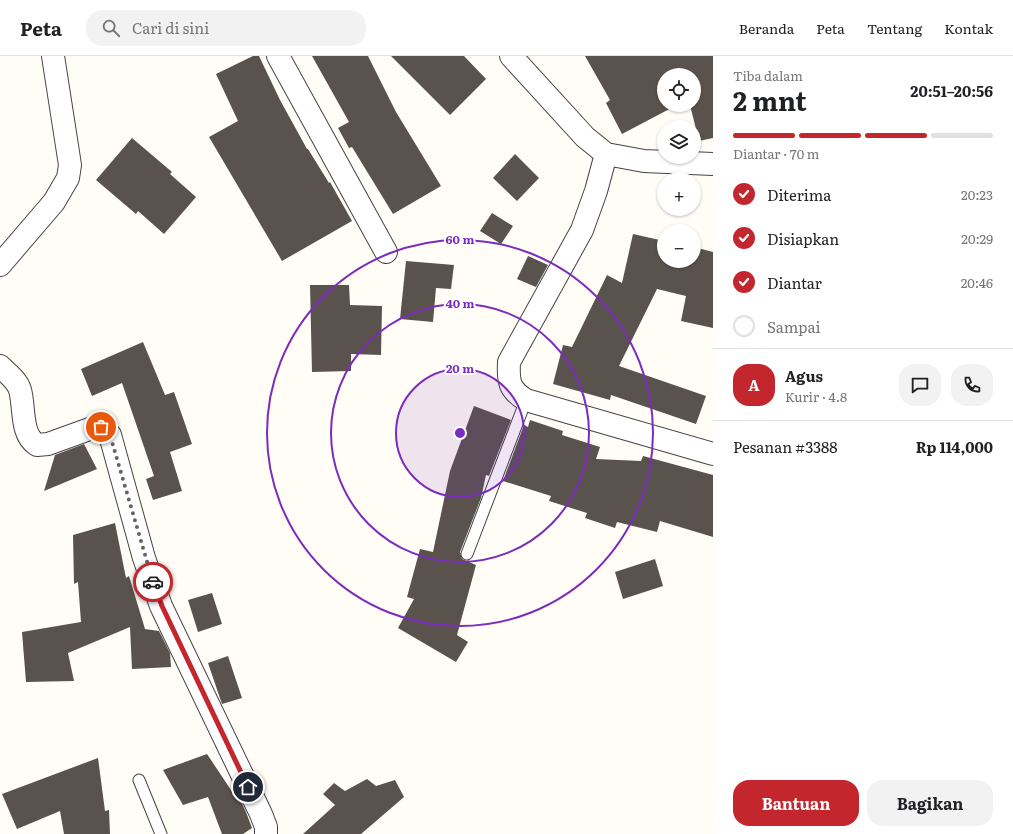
<!DOCTYPE html>
<html lang="id">
<head>
<meta charset="utf-8">
<style>
	body { margin:0; font-family:Literata,serif; background:#f2f2f2; color:#202124; height:100vh; display:flex; flex-direction:column; font-size:15px; white-space:nowrap }
	* { box-sizing:border-box; margin:0 }
	p { font-size:13px; color:#757577 }
	.icon { flex:none; width:22px; height:22px; fill:none; stroke:currentColor; stroke-width:2; stroke-linecap:round; stroke-linejoin:round }
	.map { position:relative; flex:1; overflow:hidden }
	.side { display:flex; flex-direction:column; background:#fff; width:300px }
	.side>* { flex:none }
	.tools { position:absolute; left:657px; top:12px; display:grid; gap:8px }
	.tools a { display:grid; place-items:center; width:44px; height:44px; border-radius:50%; background:#fff; box-shadow:0 1px 3px #0004; font-size:20px }
	.pin { position:absolute; display:grid; place-items:center; width:34px; height:34px; color:#fff; margin:-17px; border:2px solid #fff; border-radius:50%; box-shadow:0 1px 4px #0007 }
	.courier { position:absolute; display:grid; place-items:center; width:40px; height:40px; margin:-20px; border:3px solid #c4262e; border-radius:50%; background:#fff; color:#222; box-shadow:0 1px 5px #0007 }
	.overview em { font-style:normal; font-weight:700 }
	.overview div { display:flex; flex-direction:column-reverse }
	.overview { display:flex; align-items:center; justify-content:space-between; height:68px; padding:0 20px }
	h1 { font-size:26px; font-weight:700; line-height:30px }
	.bar { display:grid; grid-template-columns:repeat(4,1fr); gap:6px 4px; align-content:center; height:48px; padding:0 20px }
	.bar i { height:5px; border-radius:3px; background:#e0e0e0 }
	.bar .active { background:#c4262e }
	.bar p { grid-column:span 4 }
	.line { display:flex; align-items:center; gap:10px; padding:0 20px; border-top:1px solid #e0e0e0 }
	.line div { flex:1 }
	.round { display:grid; place-items:center; flex:none; width:42px; height:42px; border-radius:16px; background:#f2f2f2 }
	ol { padding:0 20px; list-style:none }
	li { display:flex; align-items:center; gap:12px; height:44px }
	li p { margin-inline-start:auto }
	li .icon { padding:4px; border-radius:50%; background:#c4262e; color:#fff; stroke-width:4 }
	li:last-child { color:#757577 }
	li i { width:22px; height:22px; border:2px solid #e0e0e0; border-radius:50% }
	.button { display:flex; gap:8px; margin-top:auto; padding:8px 20px }
	.button a { flex:1; height:46px; border-radius:16px; background:#c4262e; color:#fff; font-size:16px; font-weight:700; line-height:46px; text-align:center }
	.button a+a { background:#f2f2f2; color:#202124 }
	header { display:flex; align-items:center; gap:24px; box-sizing:border-box; height:56px; padding:0 20px; background:#fff; border-bottom:1px solid #e0e0e0 }
	header strong { font-size:19px }
	nav { display:flex; gap:22px; margin-inline-start:auto; font-size:14px }
	.search { width:280px; height:36px; background:#f2f2f2; display:flex; align-items:center; gap:10px; box-sizing:border-box; padding:0 14px; border-radius:16px; color:#757577; font-size:15px }
	main { display:flex; flex:1; min-height:0 }
	.map>svg:first-child { display:block }
	.building { fill:#5a524d }
	.lines { fill:none; stroke-linecap:round; stroke-linejoin:round }
	.lane-casing { stroke:#444; stroke-width:13 }
	.street-casing { stroke:#444; stroke-width:24 }
	.lane { stroke:#fff; stroke-width:11 }
	.street { stroke:#fff; stroke-width:22 }
	.done { stroke:#646461; stroke-width:4; stroke-dasharray:0 7.2 }
	.route { stroke:#c4262e; stroke-width:5 }
	.ring { fill:none; stroke:#7b2cbf; stroke-width:2 }
	.centre { fill:#7b2cbf; stroke:#fff; stroke-width:2 }
	.ring-label { font-size:12px; text-anchor:middle; font-weight:bold; fill:#7b2cbf; stroke:#fff; stroke-width:4; stroke-linejoin:round; paint-order:stroke }
</style>
</head>
<body>
<header>
<strong>Peta</strong>
<div class="search"><svg class="icon" aria-label="search" viewBox="0 0 24 24"><circle cx="10" cy="10" r="6"/><path d="M15 15l6 6"/></svg>Cari di sini</div>
<nav><a>Beranda</a><a>Peta</a><a>Tentang</a><a>Kontak</a></nav>
</header>
<main>
<div class="map">
<svg width="713" height="778" viewBox="0 0 713 778">
	<rect width="100%" height="100%" fill="#fffdf5"/>
	<path class="building" d="M253,0h6l21,44 27,49h1l21,34 1,-1 22,39 -70,40 -73,-124 29,-16 -22,-47z
		M312,0h56l28,56 45,74 -48,28 -41,-67 -3,1 -11,-20 11,-6z
		M391,0h73l22,23 -36,36z
		M585,0h128v82l-14,3 -9,-36h4v-30h-30v30h13l-55,29 -16,-31 4,-3z
		M132,82l40,34 -2,2 26,23 -32,37 -26,-23 -2,3 -40,-34z
		M515,98l24,24 -22,23 -24,-23z
		M492,157l21,13 -12,18 -21,-13z
		M633,178l31,7v20h30v-14l19,5v76l-32,-7 5,-25 -29,-7 -38,77 87,30 -10,28 -85,-29 -1,5 -57,-16 10,-39 9,2 35,-72 15,8z
		M528,200l20,9 -12,22 -19,-8z
		M406,205l48,4 -3,24 -15,-1 -3,34 -33,-3z
		M310,229h39l1,20 32,1 -1,49 -30,-1v17l-39,1z
		M143,286l22,53 9,-3 18,52 -22,8 12,39 -29,9 -7,-21 8,-3 -32,-93 -30,13 -11,-27z
		M474,350l37,14 -22,56 -3,-1 -5,23 -21,54 2,7 14,6 -19,70 11,7 -12,20 -58,-34 16,-29 -7,-2 13,-48 13,3 17,-81z
		M530,364l33,11 -1,4 38,12 -4,12 45,2 2,-5 70,19v62l-53,-16 -3,11 -40,-10 -2,6 -30,-10 2,-5 -38,-12 2,-5 -48,-15 21,-56 4,2z
		M84,388l13,25 -53,22 11,-36z
		M115,467l11,55 3,-2 16,53 14,2 11,22 1,14 -39,2 -2,-42 -62,26 6,28 -48,1 -4,-50 59,-10 -3,-40 -4,2 -1,-49z
		M655,503l8,27 -40,13 -8,-27z
		M212,537l10,31 -24,8 -10,-32z
		M228,600l14,42 -20,6 -14,-41z
		M207,698l28,42 3,-1 8,17 6,16 -9,6h-21l-14,-37 -25,8 -20,-35z
		M98,702l7,53 4,-1 1,24h-46l-4,-23 -43,18 -15,-35z
		M367,723l9,7 19,-6 9,17 -43,37h-58l32,-29 -12,-11 11,-11 11,8z"/>
	<g class="lines">
		<defs>
			<path id="lane" d="M467,498l59,-154
				M139,724l22,54"/>
			<path id="street" d="M278,0l108,196
				M511,0l74,81 21,17 38,7 69,3
				M606,98l-10,37 -14,39 -73,132c-1,19 0,28 17,38l187,54
				M0,209l54,-63 14,-24 2,-13 -17,-109
				M0,310c7,7 17,14 20,24 5,17 0,44 17,55l11,-1 47,-17h6l9,8 34,123 17,48 100,208 5,13v7"/>
		</defs>
		<use href="#lane" class="lane-casing"/>
		<use href="#street" class="street-casing"/>
		<use href="#lane" class="lane"/>
		<use href="#street" class="street"/>
	</g>
	<g class="lines">
		<path class="done" d="M101,371l9,8 43,147"/>
		<path class="route" d="M153,526l9,24 86,181"/>
	</g>
	<circle cx="460" cy="377" r="64" fill="#7b2cbf" fill-opacity=".12"/>
	<g class="ring">
		<circle cx="460" cy="377" r="64"/>
		<circle cx="460" cy="377" r="129"/>
		<circle cx="460" cy="377" r="193"/>
	</g>
	<circle cx="460" cy="377" r="6" class="centre"/>
	<g class="ring-label">
		<text x="460" y="188">60 m</text>
		<text x="460" y="252">40 m</text>
		<text x="460" y="317">20 m</text>
	</g>
</svg>
<div class="tools">
<a><svg class="icon" aria-label="locate" viewBox="0 0 24 24"><circle cx="12" cy="12" r="6"/><path d="M12 2v4M12 18v4M2 12h4M18 12h4"/></svg></a>
<a><svg class="icon" aria-label="layers" viewBox="0 0 24 24"><path d="M12 4l9 5-9 5-9-5zM3 14l9 5 9-5"/></svg></a>
<a>+</a>
<a>−</a>
</div>
<div class="pin" style="left:101px;top:371px;background:#ea580c"><svg class="icon" aria-label="bag" viewBox="0 0 24 24"><path d="M5 8h14l-1 12H6zM9 8a3 3 0 0 1 6 0"/></svg></div>
<div class="pin" style="left:248px;top:731px;background:#1f2937"><svg class="icon" aria-label="home" viewBox="0 0 24 24"><path d="M3 11l9-7 9 7M6 9v11h12V9"/></svg></div>
<div class="courier" style="left:153px;top:526px"><svg class="icon" aria-label="car" viewBox="0 0 24 24"><path d="M5 17H2v-5l4-1 3-4h7l3 4 3 1v5h-3M9 17h6M6 11h13"/><circle cx="7" cy="17" r="2"/><circle cx="17" cy="17" r="2"/></svg></div>
</div>
<section class="side">
<div class="overview"><div><h1>2 mnt</h1><p>Tiba dalam</p></div><em>20:51–20:56</em></div>
<div class="bar"><i class="active"></i><i class="active"></i><i class="active"></i><i></i><p>Diantar · 70 m</p></div>
<ol>
<li><svg class="icon" aria-label="check" viewBox="0 0 24 24"><path d="M5 12l5 5 9-10"/></svg>Diterima<p>20:23</p></li>
<li><svg class="icon" aria-label="check" viewBox="0 0 24 24"><path d="M5 12l5 5 9-10"/></svg>Disiapkan<p>20:29</p></li>
<li><svg class="icon" aria-label="check" viewBox="0 0 24 24"><path d="M5 12l5 5 9-10"/></svg>Diantar<p>20:46</p></li>
<li><i></i>Sampai</li>
</ol>
<div class="line" style="height:72px"><b class="round" style="background:#c4262e;color:#fff">A</b><div><b>Agus</b><p>Kurir · 4.8</p></div><a class="round"><svg class="icon" aria-label="chat" viewBox="0 0 24 24"><path d="M4 5h16v11H9l-5 4z"/></svg></a><a class="round"><svg class="icon" aria-label="phone" viewBox="0 0 24 24"><path d="M5 4h4l2 5-3 2q2 4 5 5l2-3 5 2v4C11 20 4 13 5 4z"/></svg></a></div>
<div class="line" style="height:52px"><div>Pesanan #3388</div><b>Rp 114,000</b></div>
<div class="button"><a>Bantuan</a><a>Bagikan</a></div>
</section>
</main>
</body>
</html>
